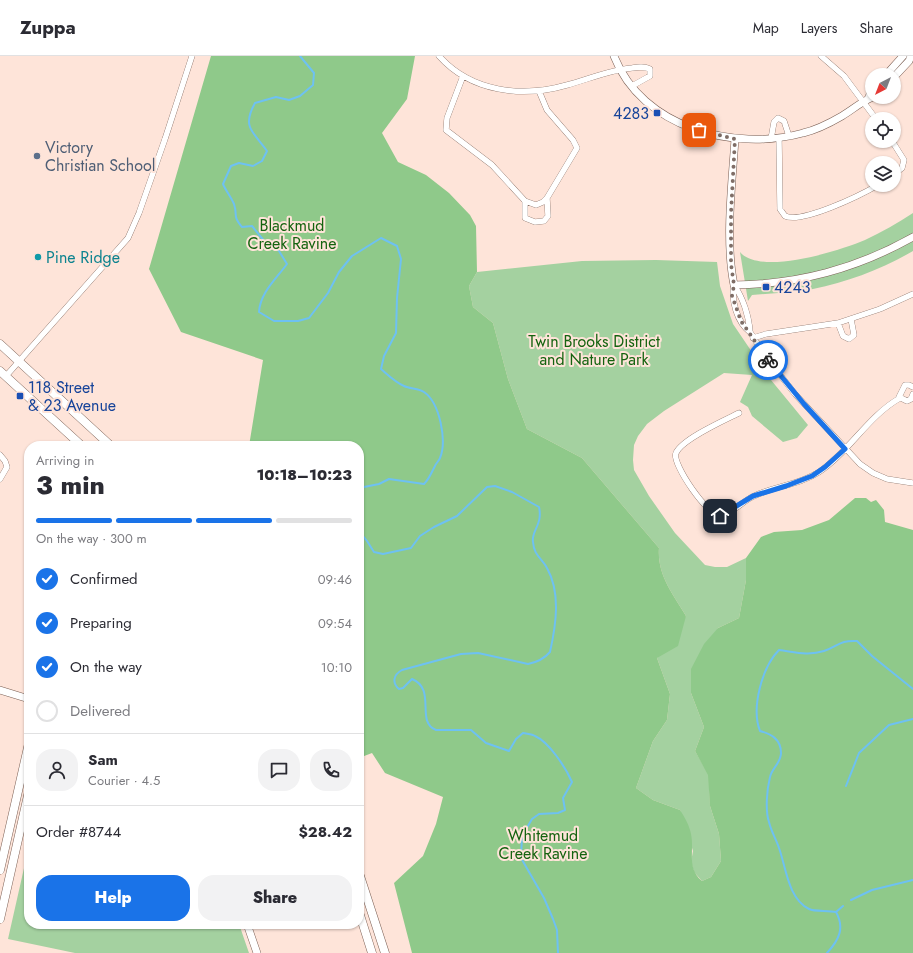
<!DOCTYPE html>
<html lang="en">
<head>
<meta charset="utf-8">
<style>
	body { margin:0; font-family:Jost,sans-serif; background:#f2f2f3; color:#2b2b33; height:100vh; display:flex; flex-direction:column; font-size:15px; white-space:nowrap }
	* { box-sizing:border-box; margin:0 }
	p { font-size:13px; color:#7c7c81 }
	.icon { flex:none; width:22px; height:22px; fill:none; stroke:currentColor; stroke-width:2; stroke-linecap:round; stroke-linejoin:round }
	.map { position:relative; flex:1; overflow:hidden }
	.drawer { position:absolute; left:24px; top:385px; width:340px; height:488px; display:flex; flex-direction:column; background:#fff; border-radius:16px; box-shadow:0 1px 3px #0004 }
	.drawer>* { flex:none }
	.needle { width:26px; rotate:222deg }
	.buttons { position:absolute; left:865px; top:12px; display:grid; gap:8px }
	.buttons a { display:grid; place-items:center; width:36px; height:36px; border-radius:50%; background:#fff; box-shadow:0 1px 3px #0004; font-size:20px }
	.pin { position:absolute; display:grid; place-items:center; width:34px; height:34px; color:#fff; margin:-17px; border-radius:8px; box-shadow:0 2px 6px #0006 }
	.courier { position:absolute; display:grid; place-items:center; width:40px; height:40px; margin:-20px; border:3px solid #1a73e8; border-radius:50%; background:#fff; color:#222; box-shadow:0 1px 5px #0007 }
	.head em { font-style:normal; font-weight:800 }
	.head div { display:flex; flex-direction:column-reverse }
	.head { display:flex; align-items:center; justify-content:space-between; height:68px; padding:0 12px }
	h1 { font-size:26px; font-weight:800; line-height:30px }
	.bar { display:grid; grid-template-columns:repeat(4,1fr); gap:6px 4px; align-content:center; height:48px; padding:0 12px }
	.bar i { height:5px; border-radius:3px; background:#e1e1e2 }
	.bar .active { background:#1a73e8 }
	.bar p { grid-column:span 4 }
	.line { display:flex; align-items:center; gap:10px; padding:0 12px; border-top:1px solid #e1e1e2 }
	.line div { flex:1 }
	.round { display:grid; place-items:center; flex:none; width:42px; height:42px; border-radius:16px; background:#f2f2f3 }
	ol { padding:0 12px; list-style:none }
	li { display:flex; align-items:center; gap:12px; height:44px }
	li p { margin-inline-start:auto }
	li .icon { padding:4px; border-radius:50%; background:#1a73e8; color:#fff; stroke-width:4 }
	li:last-child { color:#7c7c81 }
	li i { width:22px; height:22px; border:2px solid #e1e1e2; border-radius:50% }
	.primary-button { display:flex; gap:8px; margin-top:auto; padding:8px 12px }
	.primary-button a { flex:1; height:46px; border-radius:16px; background:#1a73e8; color:#fff; font-size:16px; font-weight:800; line-height:46px; text-align:center }
	.primary-button a+a { background:#f2f2f3; color:#2b2b33 }
	header { display:flex; align-items:center; gap:24px; box-sizing:border-box; height:56px; padding:0 20px; background:#fff; border-bottom:1px solid #e1e1e2 }
	header strong { font-size:19px }
	nav { display:flex; gap:22px; margin-inline-start:auto; font-size:14px }
	.map>svg:first-child { display:block }
	.green { fill:#a4d1a0 }
	.forest { fill:#8fc98a }
	.lines { fill:none; stroke-linecap:round; stroke-linejoin:round }
	.stream { stroke:#6ec1f2; stroke-width:2 }
	.minor-casing { stroke:#7a5e53; stroke-width:6 }
	.tertiary-casing { stroke:#7a5e53; stroke-width:8 }
	.secondary-casing { stroke:#7a5e53; stroke-width:9 }
	.minor { stroke:#fff; stroke-width:5.5 }
	.tertiary { stroke:#fff; stroke-width:7 }
	.secondary { stroke:#fff; stroke-width:8 }
	.done { stroke:#7f6e67; stroke-width:4; stroke-dasharray:0 7.2 }
	.route { stroke:#1a73e8; stroke-width:5 }
	.transit-dot { fill:#1a4fb4; stroke:#fee4d9; stroke-width:1.5 }
	.service-dot { fill:#5c6f8a; stroke:#fee4d9; stroke-width:1.5 }
	.culture-dot { fill:#0f9aa8; stroke:#fee4d9; stroke-width:1.5 }
	.labels { text-anchor:middle; dominant-baseline:central; stroke-width:4; stroke-linejoin:round; paint-order:stroke }
	.transit-label { font-size:16px; fill:#164399; stroke:#fee4d9; text-anchor:start }
	.service-label { font-size:16px; fill:#4e5e75; stroke:#fee4d9; text-anchor:start }
	.park-label { font-size:16px; fill:#14630f; stroke:#fee4d9 }
	.culture-label { font-size:16px; fill:#0d838f; stroke:#fee4d9; text-anchor:start }
</style>
</head>
<body>
<header>
<strong>Zuppa</strong>
<nav><a>Map</a><a>Layers</a><a>Share</a></nav>
</header>
<div class="map">
<svg width="913" height="897" viewBox="0 0 913 897">
	<rect width="100%" height="100%" fill="#fee4d9"/>
	<path class="green" d="M913,157v38c-31,18 -65,31 -100,38 -19,4 -41,4 -61,6l-4,6 -8,-49c20,24 99,-1 125,-12 17,-8 33,-17 48,-27z
		M656,204l61,2 3,24 13,38 38,56 37,45 -11,13 -14,4 -31,-26 -4,-9 -8,-5 12,-27 -28,-2 -60,38 -17,13 -9,12 -4,9 -1,15 1,10 15,26 26,37 30,32 10,2h12l19,-9v22l-7,38 -21,10 -27,65 13,34 -9,24 14,24 1,31 9,28 2,27 -10,16 -9,4 -8,-9 -3,-10 2,-11 -13,-41 -27,-10 -17,-12 17,-47 14,-21 3,-26 -13,-36 29,-42c-13,-22 -29,-41 -27,-68l-77,-90 -55,-29 -19,-50 -15,-56 -20,-16 -4,-21 8,-14 105,-11z
		M29,790v78h210l10,29h-174l-67,-14z"/>
	<path class="forest" d="M211,0h204l-8,43 -25,34 16,29 28,13 23,18 21,22 6,11 1,46 -8,14 4,21 20,16 15,56 19,50 55,29 77,90c-2,27 14,46 27,68l-8,30 -21,12 13,36 -3,26 -14,21 -17,47 17,12 27,10c4,6 8,13 10,20 6,19 -5,37 12,51l9,-4 10,-16 -2,-27 -9,-28 -2,-31 -13,-24 9,-24 -13,-34v-24l13,-25 14,-16 21,-10 7,-38v-22l15,-21 13,-5 28,-2 27,-10 26,-22h11l5,4 5,-2 8,10 1,12 28,8v423h-501l-18,-70 29,-27 13,-32 7,-27 -58,-24 -13,-20 -13,5v-312h-110l14,-86 -82,-28 -32,-63z"/>
	<g class="lines">
		<path class="stream" d="M300,0l14,17 -1,12 -13,11 -11,4 -13,-3 -21,6c-14,25 -1,29 12,48l-5,10 -9,5 -14,-3 -8,3 -8,18c3,7 8,13 11,20 4,12 -2,11 8,23l10,-1 13,16 14,9 8,13c-11,15 -27,29 -28,48l15,9h24l11,-3 19,-25 11,-21 13,-16 29,-18 16,8 4,13 -4,39 -1,35 -12,23 -3,13c7,6 14,13 23,17 6,3 15,2 20,6 16,11 23,49 16,66 -1,3 -4,5 -5,8 -4,7 -5,12 -11,18l-35,-5 -10,5 -20,4
			M359,475l8,10 7,11 9,2 28,-6 9,-12 14,-9 23,-11 30,-29 8,-1 17,6 27,15c4,18 -8,24 -6,35 1,14 9,16 14,26 14,25 9,57 3,84 -6,7 -12,10 -22,12l-50,-11 -17,1 -59,16c-9,5 -10,13 -3,19l4,-1 9,-9c25,10 3,43 24,51h35l15,13 23,8 7,-12 7,-6c4,1 9,1 12,3 14,6 31,32 37,46l-9,16 2,12 -7,3 -19,1 -7,5 -10,17 -1,22 23,40 9,21 4,11 1,23
			M846,730l13,-33 30,-28 24,-6
			M851,844l21,-10 41,-10
			M836,856l7,-6
			M827,897c12,-13 18,-25 9,-41 -8,-2 -21,0 -27,-3 -21,-10 -23,-42 -30,-61 -3,-9 -8,-17 -10,-26 -4,-12 -2,-33 1,-45 2,-9 11,-14 11,-24 0,-14 -10,-19 -21,-22 -9,-23 2,-64 19,-81 16,2 29,6 45,1 15,-5 15,-11 33,-10l15,15 41,33"/>
		<defs>
			<path id="minor" d="M439,0c32,36 83,42 128,29 22,-6 42,-15 65,-17 6,-1 12,-2 18,1v7l-18,10
				M821,0l23,20 32,43
				M463,20l-16,42 -1,12 46,35 33,36 11,4 7,-3 4,-4 30,-50 -4,-8 -26,-30 -8,-19
				M779,82l1,71 5,7c17,8 76,-21 93,-31
				M771,83l3,-17 4,-4 6,3 5,15
				M892,85l12,19 -2,8 -8,6
				M525,145v17l10,4 9,-1 4,-5 -1,-18
				M734,229c-3,16 3,37 16,47l14,22 31,40 65,70 13,9 14,6 26,4
				M734,229c9,13 15,31 16,47
				M838,267l5,13 6,3 5,-4 -3,-16
				M753,282l13,-4 72,-11 42,-14 33,-15
				M6,320l122,-138 11,-25 26,-74 27,-83
				M913,331l-4,-2h-4l-6,12 8,4 4,-2 2,-5
				M739,357c-14,7 -57,26 -63,40 -5,10 33,65 45,63 9,-1 23,-16 33,-20 21,-10 45,-11 65,-24 30,-20 49,-56 81,-74
				M0,399l5,6 2,6 -7,12"/>
			<path id="tertiary" d="M614,0c28,72 120,96 189,77 13,-3 27,-10 39,-17 10,-6 20,-15 31,-19
				M886,19l17,-19
				M894,21l15,-16 2,-5
				M868,43l4,-9
				M735,83c-3,45 -10,102 -1,146 65,-1 122,-16 179,-48
				M0,634l29,9
				M247,868l10,29"/>
			<path id="secondary" d="M0,288l111,102
				M0,315l82,75
				M0,814l29,-127
				M359,817l26,80
				M359,856l13,41
				M0,863l29,-128"/>
		</defs>
		<use href="#minor" class="minor-casing"/>
		<use href="#tertiary" class="tertiary-casing"/>
		<use href="#secondary" class="secondary-casing"/>
		<use href="#minor" class="minor"/>
		<use href="#tertiary" class="tertiary"/>
		<use href="#secondary" class="secondary"/>
	</g>
	<g class="lines">
		<path class="done" d="M699,74l36,9 -4,74v51l3,21 -2,11 9,25 27,39"/>
		<path class="route" d="M720,460l33,-20 33,-10 26,-10 13,-9 20,-18 -41,-45 -36,-44"/>
	</g>
	<g class="transit-dot">
		<rect x="653" y="53" width="8" height="8" rx="2"/>
		<rect x="762" y="227" width="8" height="8" rx="2"/>
		<rect x="16" y="336" width="8" height="8" rx="2"/>
	</g>
	<circle class="service-dot" cx="37" cy="100" r="4"/>
	<circle class="culture-dot" cx="38" cy="201" r="4"/>
	<g class="labels">
		<g class="transit-label">
			<text x="649" y="57" text-anchor="end">4283</text>
			<text x="774" y="231">4243</text>
			<text x="28" y="331">118 Street<tspan x="28" dy="18">&amp; 23 Avenue</tspan></text>
		</g>
		<g class="service-label">
			<text x="45" y="91">Victory<tspan x="45" dy="18">Christian School</tspan></text>
		</g>
		<g class="park-label">
			<text x="292" y="169">Blackmud<tspan x="292" dy="18">Creek Ravine</tspan></text>
			<text x="594" y="285">Twin Brooks District<tspan x="594" dy="18">and Nature Park</tspan></text>
			<text x="543" y="779">Whitemud<tspan x="543" dy="18">Creek Ravine</tspan></text>
		</g>
		<g class="culture-label">
			<text x="46" y="201">Pine Ridge</text>
		</g>
	</g>
</svg>
<div class="buttons">
<a><svg class="needle" viewBox="-14 -14 28 28"><path d="M0-13l5 13h-10z" fill="#e53935"/><path d="M0 13l5-13h-10z" fill="#7c7c81"/></svg></a>
<a><svg class="icon" aria-label="locate" viewBox="0 0 24 24"><circle cx="12" cy="12" r="6"/><path d="M12 2v4M12 18v4M2 12h4M18 12h4"/></svg></a>
<a><svg class="icon" aria-label="layers" viewBox="0 0 24 24"><path d="M12 4l9 5-9 5-9-5zM3 14l9 5 9-5"/></svg></a>
</div>
<div class="pin" style="left:699px;top:74px;background:#ea580c"><svg class="icon" aria-label="bag" viewBox="0 0 24 24"><path d="M5 8h14l-1 12H6zM9 8a3 3 0 0 1 6 0"/></svg></div>
<div class="pin" style="left:720px;top:460px;background:#1f2937"><svg class="icon" aria-label="home" viewBox="0 0 24 24"><path d="M3 11l9-7 9 7M6 9v11h12V9"/></svg></div>
<div class="courier" style="left:768px;top:304px"><svg class="icon" aria-label="bike" viewBox="0 0 24 24"><circle cx="6" cy="16" r="4"/><circle cx="18" cy="16" r="4"/><path d="M6 16l4-8h5l3 8M10 8l3 8H6M13 5h3"/></svg></div>
<section class="drawer">
<div class="head"><div><h1>3 min</h1><p>Arriving in</p></div><em>10:18–10:23</em></div>
<div class="bar"><i class="active"></i><i class="active"></i><i class="active"></i><i></i><p>On the way · 300 m</p></div>
<ol>
<li><svg class="icon" aria-label="check" viewBox="0 0 24 24"><path d="M5 12l5 5 9-10"/></svg>Confirmed<p>09:46</p></li>
<li><svg class="icon" aria-label="check" viewBox="0 0 24 24"><path d="M5 12l5 5 9-10"/></svg>Preparing<p>09:54</p></li>
<li><svg class="icon" aria-label="check" viewBox="0 0 24 24"><path d="M5 12l5 5 9-10"/></svg>On the way<p>10:10</p></li>
<li><i></i>Delivered</li>
</ol>
<div class="line" style="height:72px"><a class="round"><svg class="icon" aria-label="person" viewBox="0 0 24 24"><circle cx="12" cy="8" r="4"/><path d="M4 21q1-7 8-7t8 7"/></svg></a><div><b>Sam</b><p>Courier · 4.5</p></div><a class="round"><svg class="icon" aria-label="chat" viewBox="0 0 24 24"><path d="M4 5h16v11H9l-5 4z"/></svg></a><a class="round"><svg class="icon" aria-label="phone" viewBox="0 0 24 24"><path d="M5 4h4l2 5-3 2q2 4 5 5l2-3 5 2v4C11 20 4 13 5 4z"/></svg></a></div>
<div class="line" style="height:52px"><div>Order #8744</div><b>$28.42</b></div>
<div class="primary-button"><a>Help</a><a>Share</a></div>
</section>
</div>
</body>
</html>
